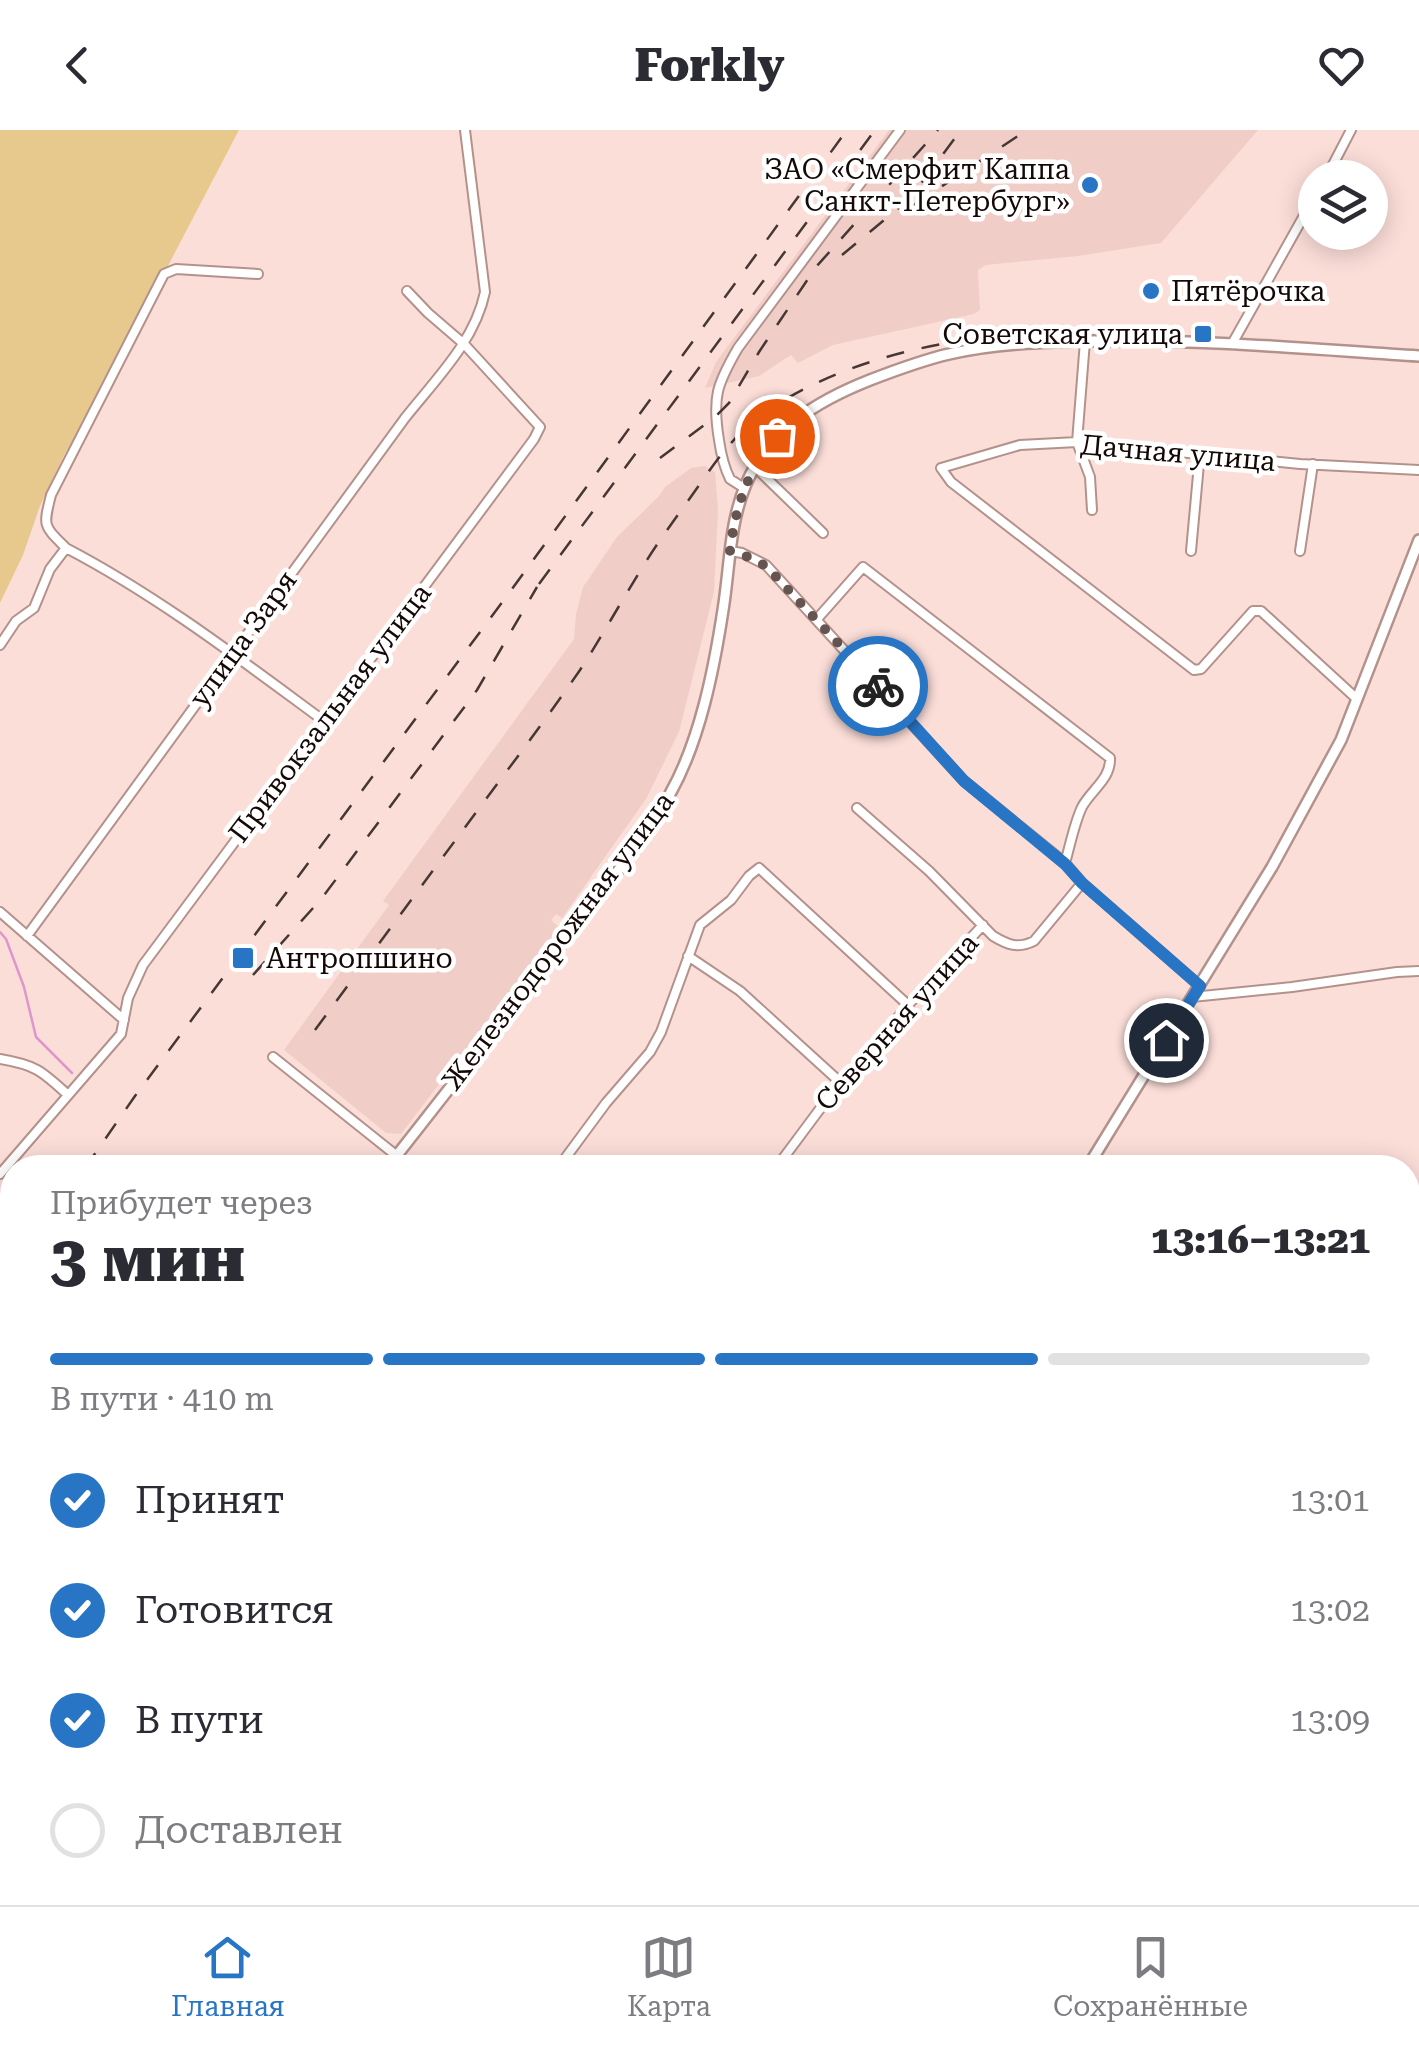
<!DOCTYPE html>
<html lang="ru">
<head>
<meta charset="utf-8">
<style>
	body { margin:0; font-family:"Roboto Serif",serif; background:#f2f2f3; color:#2b2b33; height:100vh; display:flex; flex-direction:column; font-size:38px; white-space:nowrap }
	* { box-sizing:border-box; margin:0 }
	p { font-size:32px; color:#7c7c81 }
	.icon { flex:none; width:55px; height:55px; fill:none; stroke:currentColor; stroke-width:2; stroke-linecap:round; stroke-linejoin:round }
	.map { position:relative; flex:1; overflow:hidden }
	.panel { position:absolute; left:0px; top:1025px; width:1420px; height:750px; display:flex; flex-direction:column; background:#fff; border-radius:40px 40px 0 0; box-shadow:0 5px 25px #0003 }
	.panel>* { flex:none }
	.buttons { position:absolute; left:1298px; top:30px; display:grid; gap:20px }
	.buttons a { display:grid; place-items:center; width:90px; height:90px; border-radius:50%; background:#fff; box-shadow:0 5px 25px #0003; font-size:50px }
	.pin { position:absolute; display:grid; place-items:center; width:85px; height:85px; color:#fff; margin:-42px; border:5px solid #fff; border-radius:50%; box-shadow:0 2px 10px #0007 }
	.courier { position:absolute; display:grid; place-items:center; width:100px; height:100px; margin:-50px; border:8px solid #2775c4; border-radius:50%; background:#fff; color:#222; box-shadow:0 2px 12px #0007 }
	.headline em { font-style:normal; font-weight:800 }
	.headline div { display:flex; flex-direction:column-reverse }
	.headline { display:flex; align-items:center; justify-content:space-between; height:170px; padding:0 50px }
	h1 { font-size:65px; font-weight:800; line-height:75px }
	.bar { display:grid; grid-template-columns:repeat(4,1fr); gap:15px 10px; align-content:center; height:120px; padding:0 50px }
	.bar i { height:12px; border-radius:8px; background:#e1e1e2 }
	.bar .on { background:#2775c4 }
	.bar p { grid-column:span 4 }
	ol { padding:0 50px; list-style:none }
	li { display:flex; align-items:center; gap:30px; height:110px }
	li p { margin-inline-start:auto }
	li .icon { padding:10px; border-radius:50%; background:#2775c4; color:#fff; stroke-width:4 }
	li:last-child { color:#7c7c81 }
	li i { width:55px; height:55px; border:5px solid #e1e1e2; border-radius:50% }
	header { display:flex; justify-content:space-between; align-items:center; height:130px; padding:0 50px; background:#fff; font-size:45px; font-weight:800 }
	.menu { display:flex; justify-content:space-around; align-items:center; height:140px; border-top:2px solid #e1e1e2; background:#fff; font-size:28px; color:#7c7c81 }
	.menu a { display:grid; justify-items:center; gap:5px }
	.menu .on { color:#2775c4 }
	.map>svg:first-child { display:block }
	.built { fill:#f1cdc7 }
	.green { fill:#e8c98d }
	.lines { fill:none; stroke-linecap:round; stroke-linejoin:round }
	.stream { stroke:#de96cf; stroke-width:2.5 }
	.river { stroke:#de96cf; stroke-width:15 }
	.minor-casing { stroke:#b4928c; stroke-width:12 }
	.tertiary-casing { stroke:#b4928c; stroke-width:14 }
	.minor { stroke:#fff; stroke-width:8 }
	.tertiary { stroke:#fff; stroke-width:9 }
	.rail { stroke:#463735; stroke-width:2.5; stroke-dasharray:18 18; stroke-linecap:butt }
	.done { stroke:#655450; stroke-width:10; stroke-dasharray:0 18 }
	.route { stroke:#2775c4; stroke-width:12 }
	.poi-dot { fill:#2775c4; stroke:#fff; stroke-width:4 }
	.labels { text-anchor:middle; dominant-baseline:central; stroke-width:9; stroke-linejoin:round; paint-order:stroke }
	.poi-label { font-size:28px; fill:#140907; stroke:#fff; text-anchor:end }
	.street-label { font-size:28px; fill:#140907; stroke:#fff }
</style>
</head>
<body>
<header><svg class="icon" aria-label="back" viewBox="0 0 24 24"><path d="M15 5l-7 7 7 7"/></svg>Forkly<svg class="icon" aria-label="heart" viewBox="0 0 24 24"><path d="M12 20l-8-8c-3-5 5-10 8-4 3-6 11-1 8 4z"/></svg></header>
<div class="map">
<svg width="1419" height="1775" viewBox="0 0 1419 1775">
	<rect width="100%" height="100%" fill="#fcded9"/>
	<path class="built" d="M889,0h369l-97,113 -83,13 -92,9 -8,5 2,40 -6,4 -141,31 -35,18 -7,-8 -32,21 -54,12 11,-26z
		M705,336l10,6 3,38 -4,82 -35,140 -33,67 -84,119 -6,-4 -5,6 8,7 -158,207 -15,-1 -102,-83 105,-145 -6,-4 191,-262 2,-25 7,-27 34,-50 42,-41 6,-9 26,-19z
		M1408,1282l11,26v40l-11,21z"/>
	<path class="green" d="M0,0h239l-137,262 -38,63 -24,51 -17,49 -23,48z
		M1408,1635l11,3v137h-314l-3,-11 7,-2h299z
		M0,1690l12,10v62l73,1 14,12h-99z
		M1000,1763h91l5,12h-95z"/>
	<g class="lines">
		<path class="stream" d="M0,802l6,7 18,48 12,50 36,36"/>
		<path class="river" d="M1408,1556l11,-4
			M1408,1587l11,10
			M1408,1616l4,1 7,-8
			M833,1762l-3,4 19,9
			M872,1762l9,10 8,1 4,-3c10,3 10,-3 17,-8
			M950,1762l3,4v9
			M979,1762l1,5h5l6,8"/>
		<defs>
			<path id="minor" d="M1326,48l25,-48
				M1085,211l-8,101 13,35 2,33
				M1232,214l83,-148
				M754,336l69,67
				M744,358l-14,-9c-6,-12 -9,-25 -11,-39 -7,-43 -2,-56 19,-92l162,-218
				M66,418c92,48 175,112 258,173
				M730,421l12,2 24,12 198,216 101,82 17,20 118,103
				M1191,421l9,-98
				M1300,421l13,-87
				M817,489l46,-52 247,191c1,21 -19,32 -28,49 -8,17 -12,39 -17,56
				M0,515l16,-24 18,-13 16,-39 16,-21c-23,-23 -23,-21 -15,-53l113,-221 12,-5 82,5
				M1357,569l-96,-88h-8l-52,58 -7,1 -243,-188 -10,-14 79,-23 57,-3 223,22 119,6
				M857,678l72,63 64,65c15,9 25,13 41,5l48,-58
				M0,782l124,108
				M27,806l378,-518c31,-39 70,-77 80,-126l-20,-162
				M688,826l52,35 100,91
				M1192,867l100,-10 105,-15 22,-1
				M273,927l139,111
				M0,929c36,6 42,12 68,36
				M558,1038l48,-65 44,-51 11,-20 39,-107 31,-25 18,-24 10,-8 149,137
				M776,1038l64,-86 17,-14 51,-63 75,-80
				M0,1044l121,-140 7,-36 15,-33 391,-526 6,-12 -76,-83 -36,-31 -21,-22
				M157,1775l7,-13"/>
			<path id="tertiary" d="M387,1038c66,-84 132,-168 196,-252 30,-40 65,-80 88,-124 29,-52 43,-123 52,-182 7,-43 6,-86 23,-126 24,-55 71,-83 124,-104 26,-10 53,-20 79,-26 47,-11 96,-12 144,-13 109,-2 217,8 326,15
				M1087,1038l185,-301 69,-127 78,-200
				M0,1539l12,-17
				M549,1775l8,-13"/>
		</defs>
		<use href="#minor" class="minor-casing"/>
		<use href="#tertiary" class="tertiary-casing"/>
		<use href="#minor" class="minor"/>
		<use href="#tertiary" class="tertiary"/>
		<path class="rail" d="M912,76l115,-76
			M842,125l58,-48 23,-26 38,-51
			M660,328l55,-41 14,-14 30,-51 57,-85 122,-137
			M539,454l336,-454
			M253,845l69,-77 155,-208 60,-103
			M315,900c54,-73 108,-146 162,-219 35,-47 70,-93 103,-141 21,-32 39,-65 59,-97 17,-29 37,-55 56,-82 19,-27 37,-54 64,-74 80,-60 205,-84 303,-85
			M85,1038l50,-72 377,-507 335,-459
			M0,1155l12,-17"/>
	</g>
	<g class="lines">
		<path class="done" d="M777,306c-29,32 -42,72 -47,115l12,3 24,12 112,120"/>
		<path class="route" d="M878,556l86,95 101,83 17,19 118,103 -34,54"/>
	</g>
	<g class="poi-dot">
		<circle cx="1090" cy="55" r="10"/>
		<circle cx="1151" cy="161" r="10"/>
		<rect x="1193" y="194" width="20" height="20" rx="5"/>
		<rect x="231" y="816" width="24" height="24" rx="5"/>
	</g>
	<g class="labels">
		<g class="poi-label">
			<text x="1070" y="39">ЗАО «Смерфит Каппа<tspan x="1070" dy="32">Санкт-Петербург»</tspan></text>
			<text x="1171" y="161" text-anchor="start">Пятёрочка</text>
			<text x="1183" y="204">Советская улица</text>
			<text x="266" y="828" text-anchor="start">Антропшино</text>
		</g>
		<g class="street-label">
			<text transform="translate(1178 323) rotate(5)">Дачная улица</text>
			<text transform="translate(243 509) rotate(-54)">улица Заря</text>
			<text transform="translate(330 583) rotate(-53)">Привокзальная улица</text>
			<text transform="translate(558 811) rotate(-53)">Железнодорожная улица</text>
			<text transform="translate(897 892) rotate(-48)">Северная улица</text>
		</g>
	</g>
</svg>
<div class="buttons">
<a><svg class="icon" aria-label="layers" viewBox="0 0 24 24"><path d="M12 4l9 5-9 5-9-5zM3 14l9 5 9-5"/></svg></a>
</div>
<div class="pin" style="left:777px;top:306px;background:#ea580c"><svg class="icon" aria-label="bag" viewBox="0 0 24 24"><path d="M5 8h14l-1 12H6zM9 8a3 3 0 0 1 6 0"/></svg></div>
<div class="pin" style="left:1166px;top:910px;background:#1f2937"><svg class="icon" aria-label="home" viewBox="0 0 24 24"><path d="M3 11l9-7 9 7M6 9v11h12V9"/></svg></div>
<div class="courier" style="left:878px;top:556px"><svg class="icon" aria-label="bike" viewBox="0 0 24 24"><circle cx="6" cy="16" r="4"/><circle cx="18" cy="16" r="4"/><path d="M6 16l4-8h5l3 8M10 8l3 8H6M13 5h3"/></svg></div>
<section class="panel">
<div class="headline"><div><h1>3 мин</h1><p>Прибудет через</p></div><em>13:16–13:21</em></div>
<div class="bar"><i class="on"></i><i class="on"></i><i class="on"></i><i></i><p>В пути · 410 m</p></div>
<ol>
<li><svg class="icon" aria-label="check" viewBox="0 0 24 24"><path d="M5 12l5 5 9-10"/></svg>Принят<p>13:01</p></li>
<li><svg class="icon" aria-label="check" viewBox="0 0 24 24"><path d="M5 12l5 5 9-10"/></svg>Готовится<p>13:02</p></li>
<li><svg class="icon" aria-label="check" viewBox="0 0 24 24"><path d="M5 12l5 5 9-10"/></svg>В пути<p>13:09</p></li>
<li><i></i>Доставлен</li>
</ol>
</section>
</div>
<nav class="menu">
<a class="on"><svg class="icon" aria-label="home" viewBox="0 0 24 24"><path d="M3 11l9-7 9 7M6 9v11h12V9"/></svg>Главная</a>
<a><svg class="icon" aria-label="map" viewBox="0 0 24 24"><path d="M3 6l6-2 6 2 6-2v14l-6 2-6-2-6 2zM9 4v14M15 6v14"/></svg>Карта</a>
<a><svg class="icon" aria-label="saved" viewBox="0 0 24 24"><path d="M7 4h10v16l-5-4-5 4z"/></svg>Сохранённые</a>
</nav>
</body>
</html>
